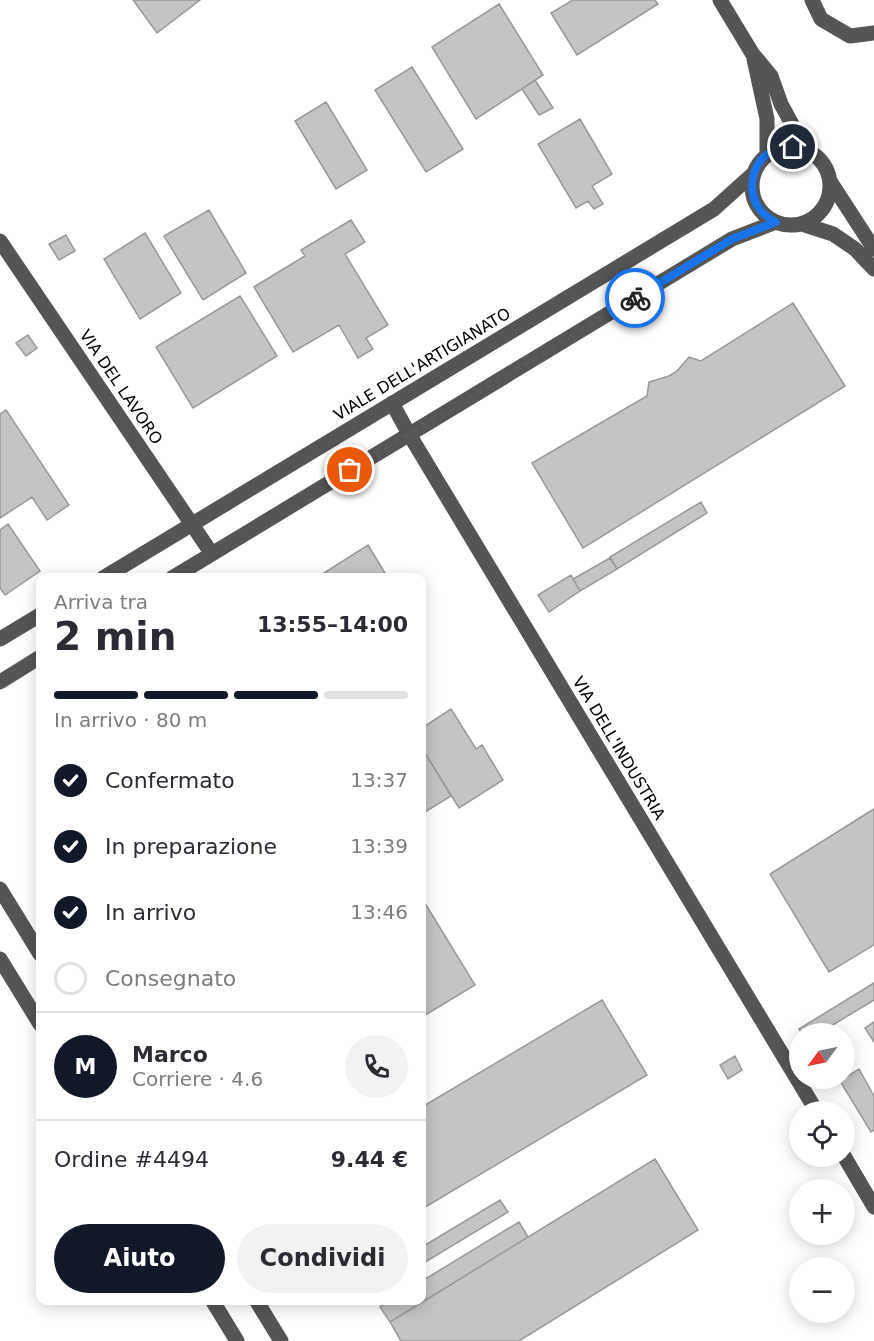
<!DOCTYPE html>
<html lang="it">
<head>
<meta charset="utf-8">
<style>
	body { margin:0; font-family:"DejaVu Sans",sans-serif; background:#f2f2f3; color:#2b2b33; height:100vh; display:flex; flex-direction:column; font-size:22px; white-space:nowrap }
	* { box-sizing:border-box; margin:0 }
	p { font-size:20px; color:#7c7c81 }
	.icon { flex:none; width:33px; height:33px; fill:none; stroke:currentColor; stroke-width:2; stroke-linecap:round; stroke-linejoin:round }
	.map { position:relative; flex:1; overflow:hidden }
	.sheet { position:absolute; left:36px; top:573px; width:390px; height:732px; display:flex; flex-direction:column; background:#fff; border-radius:12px; box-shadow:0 3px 15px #0003 }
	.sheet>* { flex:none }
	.needle { width:39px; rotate:237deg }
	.fabs { position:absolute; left:789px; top:1023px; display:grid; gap:12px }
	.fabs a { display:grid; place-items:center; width:66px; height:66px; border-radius:50%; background:#fff; box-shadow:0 3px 15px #0003; font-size:30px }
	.pin { position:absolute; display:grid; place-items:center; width:51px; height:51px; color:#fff; margin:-26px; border:3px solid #fff; border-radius:50%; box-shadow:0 2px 6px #0007 }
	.courier { position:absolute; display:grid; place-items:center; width:60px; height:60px; margin:-30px; border:4px solid #1a73e8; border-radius:50%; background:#fff; color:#222; box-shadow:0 2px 8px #0007 }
	.overview em { font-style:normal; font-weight:800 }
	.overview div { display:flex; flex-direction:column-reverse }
	.overview { display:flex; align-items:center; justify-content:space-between; height:102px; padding:0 18px }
	h1 { font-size:39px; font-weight:800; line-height:45px }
	.bar { display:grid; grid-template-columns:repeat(4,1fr); gap:9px 6px; align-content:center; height:72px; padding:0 18px }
	.bar i { height:8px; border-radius:4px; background:#e1e1e2 }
	.bar .on { background:#111827 }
	.bar p { grid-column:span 4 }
	.line { display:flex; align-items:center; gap:15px; padding:0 18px; border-top:2px solid #e1e1e2 }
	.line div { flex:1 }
	.round { display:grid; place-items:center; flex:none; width:63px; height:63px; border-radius:32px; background:#f2f2f3 }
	ol { padding:0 18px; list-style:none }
	li { display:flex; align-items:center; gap:18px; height:66px }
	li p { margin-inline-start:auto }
	li .icon { padding:6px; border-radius:50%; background:#111827; color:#fff; stroke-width:4 }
	li:last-child { color:#7c7c81 }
	li i { width:33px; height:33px; border:3px solid #e1e1e2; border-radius:50% }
	.action { display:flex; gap:12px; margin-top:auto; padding:12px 18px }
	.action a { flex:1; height:69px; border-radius:36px; background:#111827; color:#fff; font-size:24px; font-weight:800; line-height:69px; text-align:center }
	.action a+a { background:#f2f2f3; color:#2b2b33 }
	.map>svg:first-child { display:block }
	.building { fill:#c4c4c4; stroke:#999; stroke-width:1.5 }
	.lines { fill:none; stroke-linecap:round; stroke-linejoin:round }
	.minor { stroke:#555; stroke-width:15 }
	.done { stroke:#595959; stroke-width:6; stroke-dasharray:0 10.8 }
	.route { stroke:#1a73e8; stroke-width:8 }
	.labels { text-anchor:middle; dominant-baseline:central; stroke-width:4.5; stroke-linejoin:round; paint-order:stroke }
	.street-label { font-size:16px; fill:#000; stroke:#fff }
</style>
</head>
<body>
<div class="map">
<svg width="874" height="1341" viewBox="0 0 874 1341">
	<rect width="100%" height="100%" fill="#fff"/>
	<path class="building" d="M133,0h67l-43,33z
		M573,0h82l3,4 -81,51 -26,-42z
		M499,4l44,71 -67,44 -44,-72z
		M412,67l51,82 -37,23 -51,-82z
		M535,80l18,28 -14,7 -17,-26z
		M326,102l41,68 -31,19 -41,-68z
		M580,119l32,55 -20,12 11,18 -9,5 -6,-8 -12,7 -38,-64z
		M209,210l37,63 -43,27 -39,-64z
		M351,220l14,22 -20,12 43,71 -22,13 7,11 -15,9 -19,-33 -46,27 -39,-65 51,-31 -4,-6z
		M145,233l36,60 -41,26 -36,-60z
		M66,235l9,16 -16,9 -10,-16z
		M240,296l37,60 -84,52 -37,-61z
		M793,303l52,83 -262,162 -51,-85 115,-67 2,-14 20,-6 8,-5 12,-14 12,4z
		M28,335l9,13 -11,8 -10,-13z
		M6,410l63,95 -22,15 -15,-23 -32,21v-104z
		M701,502l6,11 -90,56 -7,-12z
		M8,524l32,47 -35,24 -5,-7v-58z
		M368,545l20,33h-72z
		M610,558l7,11 -37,22 -7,-12z
		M571,575l9,16 -31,21 -11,-17z
		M451,709l25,40 6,-4 21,35 -44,28 -37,-60v-20z
		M422,748l29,48 -29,18z
		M874,809v136l-45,27 -59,-98z
		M423,900l52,85 -53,32v-116z
		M874,983v17l-43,26 2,4 -5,4h-26l-3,-5z
		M602,1000l45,75 -225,134v-102z
		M874,1022v20l-9,-14z
		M735,1056l7,14 -14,9 -8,-14z
		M859,1069l15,27v34l-3,2 -31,-51z
		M655,1159l43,71 -179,111h-118l-11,-19z
		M500,1200l8,12 -86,52v-17z
		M519,1222l9,15 -138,85 -10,-15 11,-7h31v-19z"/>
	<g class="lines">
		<path class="minor" d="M720,0l32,53 19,23 10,28 25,46
			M812,0l9,19 29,17 24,-3
			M754,59l13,60v35
			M752 186a39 39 0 1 1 78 0a39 39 0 1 1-78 0Z
			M830,181l44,68
			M802,224l31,10 22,15 19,20
			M0,241l212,313
			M392,403l17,31 408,678
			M103,578l611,-369 40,-36
			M172,578l560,-339 44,-17
			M0,639l40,-24
			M0,682l40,-25
			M0,889l40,65
			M0,959l40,65
			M844,1156l30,51
			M212,1300l25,41
			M256,1300l25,41"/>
	</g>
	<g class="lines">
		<path class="done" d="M350,470l285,-172"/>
		<path class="route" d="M635,298l97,-59 44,-17c-4,-2 -9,-5 -12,-8 -17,-16 -15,-44 2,-59 8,-6 17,-7 27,-8"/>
	</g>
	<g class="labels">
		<g class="street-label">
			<text transform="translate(422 364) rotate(-31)">VIALE DELL'ARTIGIANATO</text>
			<text transform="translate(121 387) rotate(56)">VIA DEL LAVORO</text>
			<text transform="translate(619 748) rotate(59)">VIA DELL'INDUSTRIA</text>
		</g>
	</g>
</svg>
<div class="fabs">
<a><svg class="needle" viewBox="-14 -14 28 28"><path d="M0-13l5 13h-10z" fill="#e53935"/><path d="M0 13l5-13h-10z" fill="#7c7c81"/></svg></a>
<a><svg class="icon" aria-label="locate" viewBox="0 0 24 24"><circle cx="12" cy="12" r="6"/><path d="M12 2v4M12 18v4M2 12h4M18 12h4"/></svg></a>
<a>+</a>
<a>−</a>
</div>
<div class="pin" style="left:350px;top:470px;background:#ea580c"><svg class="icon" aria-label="bag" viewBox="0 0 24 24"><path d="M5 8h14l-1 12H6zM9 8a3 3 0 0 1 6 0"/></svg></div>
<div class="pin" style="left:793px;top:147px;background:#1f2937"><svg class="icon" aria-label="home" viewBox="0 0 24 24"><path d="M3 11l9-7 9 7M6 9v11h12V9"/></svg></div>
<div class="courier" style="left:635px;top:298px"><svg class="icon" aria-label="bike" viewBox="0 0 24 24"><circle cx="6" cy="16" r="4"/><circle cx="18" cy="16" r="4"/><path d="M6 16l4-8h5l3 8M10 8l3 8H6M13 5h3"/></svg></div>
<section class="sheet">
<div class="overview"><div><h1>2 min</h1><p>Arriva tra</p></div><em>13:55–14:00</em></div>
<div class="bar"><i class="on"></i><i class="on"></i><i class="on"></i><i></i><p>In arrivo · 80 m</p></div>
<ol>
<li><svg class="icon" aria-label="check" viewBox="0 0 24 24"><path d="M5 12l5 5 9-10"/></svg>Confermato<p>13:37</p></li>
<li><svg class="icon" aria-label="check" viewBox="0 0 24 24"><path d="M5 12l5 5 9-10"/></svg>In preparazione<p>13:39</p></li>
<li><svg class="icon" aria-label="check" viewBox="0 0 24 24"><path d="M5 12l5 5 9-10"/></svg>In arrivo<p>13:46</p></li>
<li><i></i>Consegnato</li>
</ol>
<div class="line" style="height:108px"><b class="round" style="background:#111827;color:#fff">M</b><div><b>Marco</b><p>Corriere · 4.6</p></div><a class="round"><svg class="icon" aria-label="phone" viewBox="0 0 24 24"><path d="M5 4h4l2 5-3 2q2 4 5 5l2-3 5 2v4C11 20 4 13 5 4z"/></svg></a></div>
<div class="line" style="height:78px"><div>Ordine #4494</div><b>9.44 €</b></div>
<div class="action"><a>Aiuto</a><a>Condividi</a></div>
</section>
</div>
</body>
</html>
